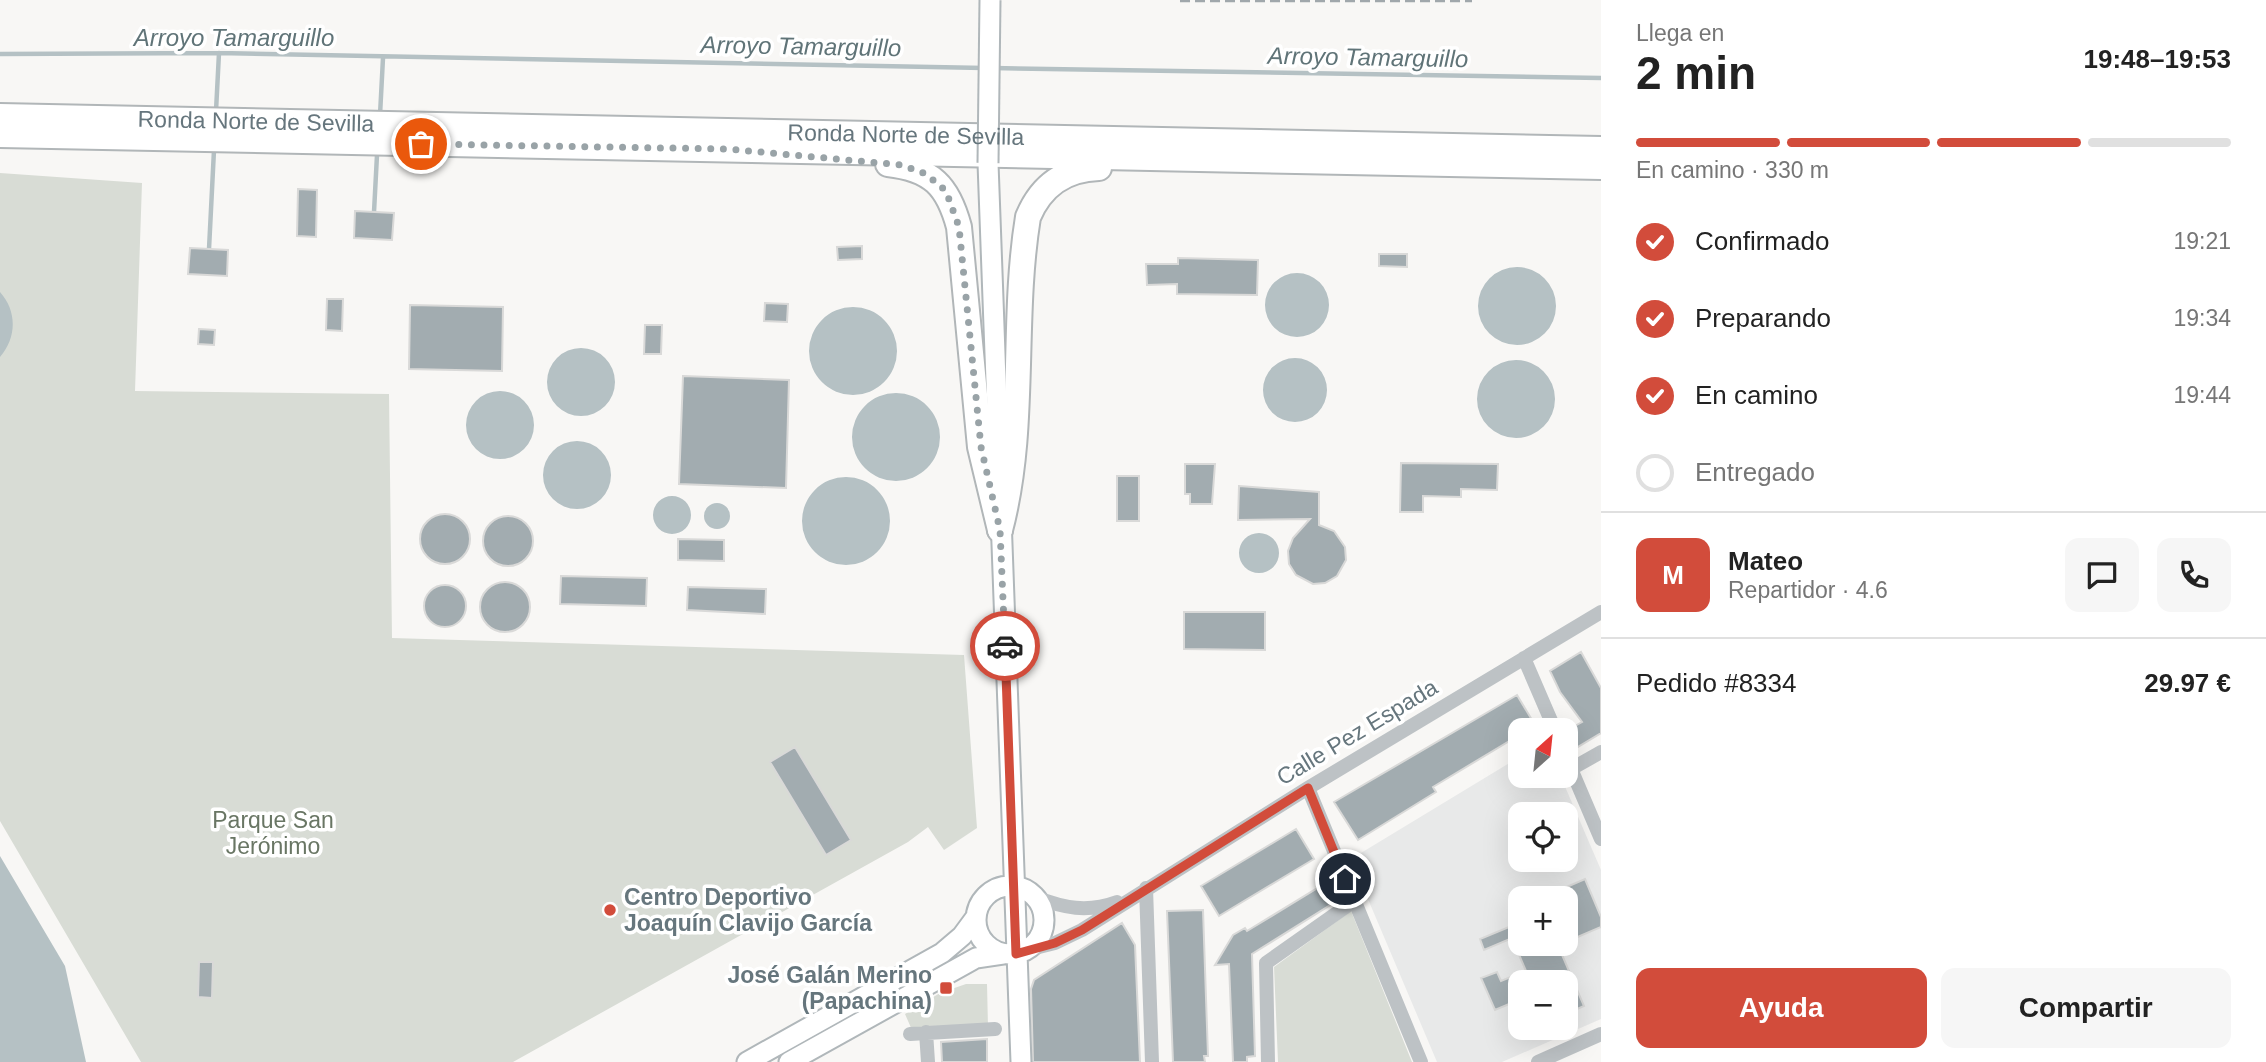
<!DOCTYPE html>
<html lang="es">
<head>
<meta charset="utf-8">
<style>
	body { margin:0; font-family:Arial,sans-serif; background:#f6f6f6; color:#222; height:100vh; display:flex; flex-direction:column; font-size:26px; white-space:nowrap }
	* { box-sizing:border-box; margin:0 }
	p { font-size:23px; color:#767676 }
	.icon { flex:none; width:38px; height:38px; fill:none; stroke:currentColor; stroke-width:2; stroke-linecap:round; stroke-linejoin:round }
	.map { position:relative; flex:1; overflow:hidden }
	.sheet { display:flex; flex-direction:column; background:#fff; width:665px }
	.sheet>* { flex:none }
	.needle { width:46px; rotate:27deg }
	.controls { position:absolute; left:1508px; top:718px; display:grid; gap:14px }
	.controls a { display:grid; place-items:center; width:70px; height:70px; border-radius:14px; background:#fff; box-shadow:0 7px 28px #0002; font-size:35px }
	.pin { position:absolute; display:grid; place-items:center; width:60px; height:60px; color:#fff; margin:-30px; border:4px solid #fff; border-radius:50%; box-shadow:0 2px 7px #0007 }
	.courier { position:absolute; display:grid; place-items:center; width:70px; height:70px; margin:-35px; border:5px solid #d24c3b; border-radius:50%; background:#fff; color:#222; box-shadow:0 2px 9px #0007 }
	.overview em { font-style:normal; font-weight:700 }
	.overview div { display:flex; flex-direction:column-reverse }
	.overview { display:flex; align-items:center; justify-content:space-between; height:119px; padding:0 35px }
	h1 { font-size:46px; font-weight:700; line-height:52px }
	.bar { display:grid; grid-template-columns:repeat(4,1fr); gap:10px 7px; align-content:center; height:84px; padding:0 35px }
	.bar i { height:9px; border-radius:5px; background:#e0e0e0 }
	.bar .selected { background:#d24c3b }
	.bar p { grid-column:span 4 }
	.line { display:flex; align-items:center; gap:18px; padding:0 35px; border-top:2px solid #e0e0e0 }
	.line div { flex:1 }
	.round { display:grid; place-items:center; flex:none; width:74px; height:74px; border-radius:14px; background:#f6f6f6 }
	ol { padding:0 35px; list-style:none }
	li { display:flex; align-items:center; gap:21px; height:77px }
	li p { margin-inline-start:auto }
	li .icon { padding:7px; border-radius:50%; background:#d24c3b; color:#fff; stroke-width:4 }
	li:last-child { color:#767676 }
	li i { width:38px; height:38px; border:4px solid #e0e0e0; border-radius:50% }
	.button { display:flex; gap:14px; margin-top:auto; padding:14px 35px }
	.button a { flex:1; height:80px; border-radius:14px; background:#d24c3b; color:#fff; font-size:28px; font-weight:700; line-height:80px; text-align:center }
	.button a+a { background:#f6f6f6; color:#222 }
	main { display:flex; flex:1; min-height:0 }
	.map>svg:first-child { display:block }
	.built { fill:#e8e9e9; fill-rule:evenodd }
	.green { fill:#d8dcd5 }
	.water { fill:#b5c1c4 }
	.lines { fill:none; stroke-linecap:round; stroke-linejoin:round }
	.stream { stroke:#b5c1c4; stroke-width:4.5 }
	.building { fill:#a2acb0; stroke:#d9d9d8; stroke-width:2 }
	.secondary-casing { stroke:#b0b7ba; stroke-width:23 }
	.highway-casing { stroke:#b1b6b8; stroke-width:28 }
	.street { stroke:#bdc2c5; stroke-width:14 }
	.secondary { stroke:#fff; stroke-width:19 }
	.highway { stroke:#fff; stroke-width:24 }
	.rail { stroke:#a0a7ab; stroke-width:4.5; stroke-dasharray:10 5; stroke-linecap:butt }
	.secondary-bridge-casing { stroke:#b0b7ba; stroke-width:23; stroke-linecap:butt }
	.secondary-bridge { stroke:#fff; stroke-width:19 }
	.done { stroke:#99a3a7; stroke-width:7; stroke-dasharray:0 12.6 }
	.route { stroke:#d24c3b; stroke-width:9 }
	.poi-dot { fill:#d24c3b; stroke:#fff; stroke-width:2.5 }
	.labels { text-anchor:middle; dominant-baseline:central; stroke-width:7; stroke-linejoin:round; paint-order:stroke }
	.street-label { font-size:23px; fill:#66767d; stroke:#fff }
	.park-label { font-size:23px; fill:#697664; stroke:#fff }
	.poi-label { font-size:23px; font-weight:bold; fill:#66767d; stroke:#fff; text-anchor:start }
	.water-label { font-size:24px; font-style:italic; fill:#607478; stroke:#fff }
</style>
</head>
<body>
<main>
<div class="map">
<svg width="1601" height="1062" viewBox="0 0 1601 1062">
	<rect width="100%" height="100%" fill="#f8f7f5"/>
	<path class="built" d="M1521,756v19h39l41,95v149l-99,43h-65l-86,-203zM1521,814h45v45h-45zM1521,898h45v45h-45zM1521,982h45v45h-45z"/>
	<path class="green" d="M0,173l142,10 -7,208 254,3 3,244 572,17 13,173 -33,22 -16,-23 -20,15 -395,220h-372l-141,-241z
		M1351,911l61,151h-134l-4,-95z
		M966,984h21l1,43 -76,3 -7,-16 35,-21z"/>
	<path class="water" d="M1478 306a39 39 0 1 1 78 0a39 39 0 1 1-78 0Z
		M1265 305a32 32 0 1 1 64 0a32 32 0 1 1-64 0Z
		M0,292c17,19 17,45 0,65z
		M809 351a44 44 0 1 1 88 0a44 44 0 1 1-88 0Z
		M547 382a34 34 0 1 1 68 0a34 34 0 1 1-68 0Z
		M1263 390a32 32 0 1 1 64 0a32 32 0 1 1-64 0Z
		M1477 399a39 39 0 1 1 78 0a39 39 0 1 1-78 0Z
		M466 425a34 34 0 1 1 68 0a34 34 0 1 1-68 0Z
		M852 437a44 44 0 1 1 88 0a44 44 0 1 1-88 0Z
		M543 475a34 34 0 1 1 68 0a34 34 0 1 1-68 0Z
		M802 521a44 44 0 1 1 88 0a44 44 0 1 1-88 0Z
		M653 515a19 19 0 1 1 38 0a19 19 0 1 1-38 0Z
		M704 516a13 13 0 1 1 26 0a13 13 0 1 1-26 0Z
		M1239 553a20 20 0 1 1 40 0a20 20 0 1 1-40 0Z
		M0,856l65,110 21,96h-86z"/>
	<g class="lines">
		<path class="stream" d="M0,54l219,-1 765,15
			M993,68l608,10
			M216,111l3,-58
			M380,115l3,-57
			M374,212l3,-57
			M209,249l5,-99"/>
	</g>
	<path class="building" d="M298,189l19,1 -1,47 -19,-1z
		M355,211l39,2 -2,27 -38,-2z
		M862,246v13l-24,1 -1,-13z
		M190,248l38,2 -1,26 -39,-2z
		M1379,254h28v13l-28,-1z
		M1178,258l80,2 -1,35 -80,-1v-10l-30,1 -1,-21h32z
		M327,299h16l-1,32 -16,-1z
		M765,303l23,1 -1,18 -23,-1z
		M410,305l93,2 -1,64 -93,-2z
		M645,325h17l-1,29h-17z
		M199,329l16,1 -1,15 -16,-1z
		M683,376l106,4 -3,108 -107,-4z
		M1401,463l97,1 -1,26 -36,-1v8l-38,-1v16h-23z
		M1185,464h30l-3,40h-22v-10h-5z
		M1117,476h22v45h-22z
		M1239,486l80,6v33l15,6 11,16 1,13 -9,16 -12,7 -12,1 -17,-9 -7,-11 -1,-13 5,-13 17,-19 -72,1z
		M420 539a25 25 0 1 1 50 0a25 25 0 1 1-50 0Z
		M483 541a25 25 0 1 1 50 0a25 25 0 1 1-50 0Z
		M678,539l46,1v21l-46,-1z
		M561,576l86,2 -1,28 -86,-2z
		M480 607a25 25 0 1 1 50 0a25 25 0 1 1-50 0Z
		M424 606a21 21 0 1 1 42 0a21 21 0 1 1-42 0Z
		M688,587l78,2 -1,25 -78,-4z
		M1184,612h81v38l-81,-1z
		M1581,652l20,36v45l-25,15 -10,-17 16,-9 -22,-30 -10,-21z
		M1517,695l18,30 -14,5v4l-88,53 3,5 -78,48 -24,-38z
		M795,747l56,93 -25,15 -56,-93z
		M1296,829l18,30 -95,57 -18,-30z
		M1334,878l9,19 -91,57 3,102 -8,1v5h-14l-4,-98 -14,1 18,-30 12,-7 2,3z
		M1585,879l16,38v10l-35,15v-40l11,-4h-36z
		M1203,910l5,146h-4l1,6h-32l-6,-151z
		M1521,922v21h36l27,63 -18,8v-32h-45v17l-26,11 -14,-32 16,-6 4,9 25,-10 -14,-33 -28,12 -4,-11z
		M1122,923l13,22 5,117h-107l-2,-73 3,-9z
		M199,962h14l-1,36 -14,-1z
		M987,1039v23h-45l-1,-20z"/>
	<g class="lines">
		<defs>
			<path id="secondary" d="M988,163l33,899
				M976 920a34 34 0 1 1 68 0a34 34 0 1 1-68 0Z
				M747,1062l195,-109 20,-17 14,-19
				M789,1062l187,-104 27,-4"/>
			<g id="highway">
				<path id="s1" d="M0,116l1601,33"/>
				<path d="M0,135l1601,32"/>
				<path d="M888,164c44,5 60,22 71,63l21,220 20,83"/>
				<path d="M1000,530c27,-102 11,-209 28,-313 13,-31 36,-48 71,-49"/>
			</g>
		</defs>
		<use href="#secondary" class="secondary-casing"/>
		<use href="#highway" class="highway-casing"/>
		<path class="street" d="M1524,658l31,72
			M1566,757l35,82
			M1571,769l30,-17
			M1308,788l113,274
			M1146,888l6,174
			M1035,897c29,11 52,16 82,5
			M1027,950l28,-7 27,-13 226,-142 293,-176
			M926,1032l2,30
			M910,1034l85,-5
			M1268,1062l-2,-99 88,-62
			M1538,1062l63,-28"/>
		<use href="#secondary" class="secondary"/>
		<use href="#highway" class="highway"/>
		<path class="rail" d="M1180,0h292"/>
		<defs>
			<path id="secondary-bridge" d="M988,163l2,-163"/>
		</defs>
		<use href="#secondary-bridge" class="secondary-bridge-casing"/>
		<use href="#secondary-bridge" class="secondary-bridge"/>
	</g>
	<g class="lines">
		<path class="done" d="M421,144l306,5 175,16 24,9 20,17 13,36 22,220 19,83 5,116"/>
		<path class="route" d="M1005,646l11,308 39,-11 27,-13 226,-142 37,91"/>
	</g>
	<g class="poi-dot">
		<circle cx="610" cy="910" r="7"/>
		<rect x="939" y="981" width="14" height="14" rx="3.5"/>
	</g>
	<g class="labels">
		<g class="street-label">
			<text stroke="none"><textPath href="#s1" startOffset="256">Ronda Norte de Sevilla</textPath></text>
			<text stroke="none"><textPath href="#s1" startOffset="906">Ronda Norte de Sevilla</textPath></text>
			<text transform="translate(1357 732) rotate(-31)">Calle Pez Espada</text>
		</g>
		<g class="park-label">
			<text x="273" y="820">Parque San<tspan x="273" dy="26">Jerónimo</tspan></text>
		</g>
		<g class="poi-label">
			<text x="624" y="897">Centro Deportivo<tspan x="624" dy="26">Joaquín Clavijo García</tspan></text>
			<text x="932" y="975" text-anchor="end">José Galán Merino<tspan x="932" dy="26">(Papachina)</tspan></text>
		</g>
		<g class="water-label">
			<text x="234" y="37">Arroyo Tamarguillo</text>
			<text transform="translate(801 46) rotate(1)">Arroyo Tamarguillo</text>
			<text transform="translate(1368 57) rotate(1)">Arroyo Tamarguillo</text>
		</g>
	</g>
</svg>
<div class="controls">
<a><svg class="needle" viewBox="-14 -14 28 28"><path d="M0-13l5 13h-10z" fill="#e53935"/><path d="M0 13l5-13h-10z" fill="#767676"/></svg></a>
<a><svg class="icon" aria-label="locate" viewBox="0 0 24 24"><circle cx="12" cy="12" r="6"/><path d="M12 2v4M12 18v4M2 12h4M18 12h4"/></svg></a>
<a>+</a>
<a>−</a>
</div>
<div class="pin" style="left:421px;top:144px;background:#ea580c"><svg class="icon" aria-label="bag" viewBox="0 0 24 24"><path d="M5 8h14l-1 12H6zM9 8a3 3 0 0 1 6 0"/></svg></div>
<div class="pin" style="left:1345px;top:879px;background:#1f2937"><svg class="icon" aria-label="home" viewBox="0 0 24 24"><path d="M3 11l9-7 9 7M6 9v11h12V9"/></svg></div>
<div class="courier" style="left:1005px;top:646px"><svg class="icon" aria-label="car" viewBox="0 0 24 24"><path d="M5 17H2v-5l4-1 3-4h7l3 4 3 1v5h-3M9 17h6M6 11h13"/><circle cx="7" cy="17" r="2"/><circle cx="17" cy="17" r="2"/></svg></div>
</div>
<section class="sheet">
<div class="overview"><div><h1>2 min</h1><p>Llega en</p></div><em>19:48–19:53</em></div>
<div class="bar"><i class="selected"></i><i class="selected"></i><i class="selected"></i><i></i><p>En camino · 330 m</p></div>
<ol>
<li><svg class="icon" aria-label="check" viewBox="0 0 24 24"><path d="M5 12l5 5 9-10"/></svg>Confirmado<p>19:21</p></li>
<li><svg class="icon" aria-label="check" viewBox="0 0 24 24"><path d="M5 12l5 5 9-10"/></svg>Preparando<p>19:34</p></li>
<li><svg class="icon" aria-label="check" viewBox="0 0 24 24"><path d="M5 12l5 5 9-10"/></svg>En camino<p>19:44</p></li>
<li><i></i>Entregado</li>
</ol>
<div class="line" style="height:126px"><b class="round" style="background:#d24c3b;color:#fff">M</b><div><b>Mateo</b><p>Repartidor · 4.6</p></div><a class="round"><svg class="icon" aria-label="chat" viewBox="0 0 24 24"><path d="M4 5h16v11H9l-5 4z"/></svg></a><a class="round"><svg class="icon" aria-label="phone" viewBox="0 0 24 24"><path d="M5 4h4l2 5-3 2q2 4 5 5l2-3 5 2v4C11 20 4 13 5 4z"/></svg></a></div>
<div class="line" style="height:91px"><div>Pedido #8334</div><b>29.97 €</b></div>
<div class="button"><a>Ayuda</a><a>Compartir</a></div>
</section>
</main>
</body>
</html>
